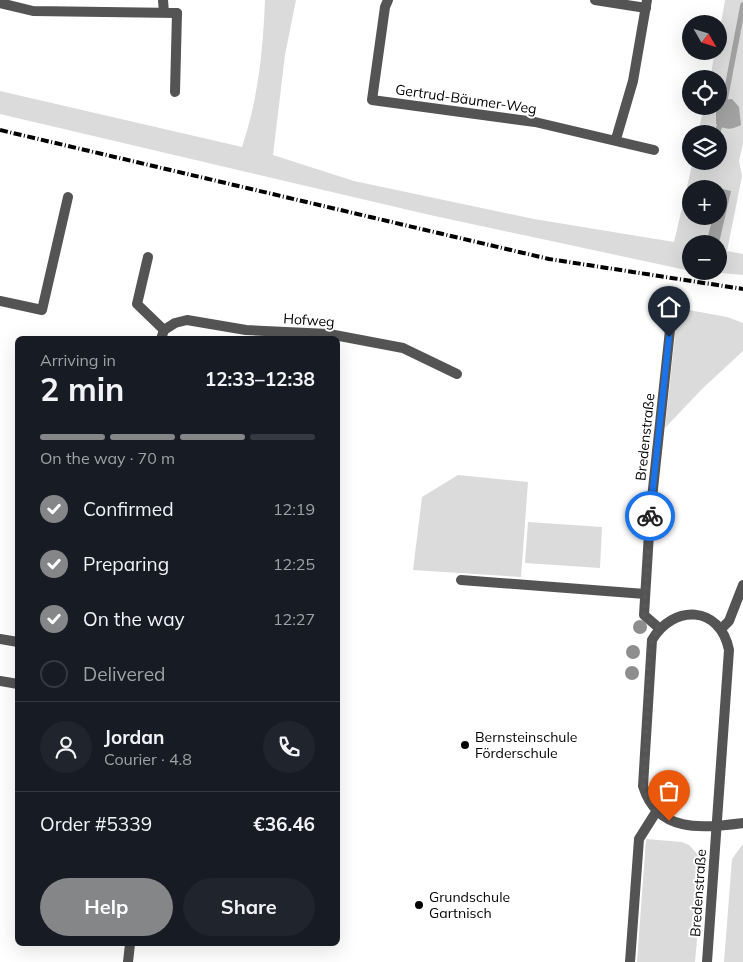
<!DOCTYPE html>
<html lang="en">
<head>
<meta charset="utf-8">
<style>
	body { margin:0; font-family:Mulish,sans-serif; background:#20242c; color:#f1f3f6; height:100vh; display:flex; flex-direction:column; font-size:19px; white-space:nowrap }
	* { box-sizing:border-box; margin:0 }
	p { font-size:16px; color:#9ea1a6 }
	.icon { flex:none; width:28px; height:28px; fill:none; stroke:currentColor; stroke-width:2; stroke-linecap:round; stroke-linejoin:round }
	.map { position:relative; flex:1; overflow:hidden }
	.details { position:absolute; left:15px; top:336px; width:325px; height:610px; display:flex; flex-direction:column; background:#171b24; border-radius:8px; box-shadow:0 5px 20px #0002 }
	.details>* { flex:none }
	.needle { width:32px; rotate:129deg }
	.fabs { position:absolute; left:682px; top:15px; display:grid; gap:10px }
	.fabs a { display:grid; place-items:center; width:45px; height:45px; border-radius:50%; background:#171b24; box-shadow:0 5px 20px #0002; font-size:25px }
	.pin { position:absolute; display:grid; place-items:center; width:42px; height:42px; color:#fff; margin:-51px -21px; border-radius:50% 50% 50% 0; rotate:-45deg; box-shadow:0 0 5px #0007 }
	.pin .icon { rotate:45deg }
	.courier { position:absolute; display:grid; place-items:center; width:50px; height:50px; margin:-25px; border:4px solid #1a73e8; border-radius:50%; background:#fff; color:#222; box-shadow:0 1px 6px #0007 }
	.head em { font-style:normal; font-weight:700 }
	.head div { display:flex; flex-direction:column-reverse }
	.head { display:flex; align-items:center; justify-content:space-between; height:85px; padding:0 25px }
	h1 { font-size:32px; font-weight:700; line-height:38px }
	.bar { display:grid; grid-template-columns:repeat(4,1fr); gap:8px 5px; align-content:center; height:60px; padding:0 25px }
	.bar i { height:6px; border-radius:4px; background:#363941 }
	.bar .current { background:#858687 }
	.bar p { grid-column:span 4 }
	.line { display:flex; align-items:center; gap:12px; padding:0 25px; border-top:1px solid #363941 }
	.line div { flex:1 }
	.round { display:grid; place-items:center; flex:none; width:52px; height:52px; border-radius:26px; background:#20242c }
	ol { padding:0 25px; list-style:none }
	li { display:flex; align-items:center; gap:15px; height:55px }
	li p { margin-inline-start:auto }
	li .icon { padding:5px; border-radius:50%; background:#858687; color:#fff; stroke-width:4 }
	li:last-child { color:#9ea1a6 }
	li i { width:28px; height:28px; border:2px solid #363941; border-radius:50% }
	.primary-button { display:flex; gap:10px; margin-top:auto; padding:10px 25px }
	.primary-button a { flex:1; height:58px; border-radius:30px; background:#858687; color:#fff; font-size:20px; font-weight:700; line-height:58px; text-align:center }
	.primary-button a+a { background:#20242c; color:#f1f3f6 }
	.map>svg:first-child { display:block }
	.green { fill:#dbdbdb; fill-rule:evenodd }
	.water { fill:#a2a2a2 }
	.lines { fill:none; stroke-linecap:round; stroke-linejoin:round }
	.stream { stroke:#a2a2a2; stroke-width:5.5 }
	.service { stroke:#545454; stroke-width:10 }
	.minor { stroke:#545454; stroke-width:10 }
	.rail { stroke:#000; stroke-width:4; stroke-dasharray:8 2.5 1 2.5; stroke-linecap:butt }
	.tree { fill:#8e8e8e }
	.done { stroke:#595959; stroke-width:5; stroke-dasharray:0 9 }
	.route { stroke:#1a73e8; stroke-width:6 }
	.poi-dot { fill:#000; stroke:#fff; stroke-width:2 }
	.labels { text-anchor:middle; dominant-baseline:central; stroke-width:4; stroke-linejoin:round; paint-order:stroke }
	.street-label { font-size:14px; fill:#000; stroke:#fff }
	.poi-label { font-size:14px; fill:#000; stroke:#fff; text-anchor:start }
</style>
</head>
<body>
<div class="map">
<svg width="743" height="962" viewBox="0 0 743 962">
	<rect width="100%" height="100%" fill="#fff"/>
	<path class="green" d="M265,0h31l-11,55 -12,100 81,26 180,38 140,23 19,-81h26v-27h-21l6,-28h15v-27h-9l5,-28h4v-16l6,-35h18v144l-4,17 3,15 -15,75 16,3v21l-43,-4h19v-27h-28v26h-5l-256,-55 -430,-101v-23l242,56c16,-48 21,-96 23,-147zM691,189h28v27h-28z
		M678,308l49,9 16,6v28l-41,38 -37,39z
		M458,475l70,7 -7,95 -108,-7 9,-73z
		M528,522l74,5 -2,41 -75,-5z
		M646,839l36,3 7,3 11,12 3,16 -8,89h-58z
		M743,844v118h-19l8,-103z"/>
	<path class="water" d="M732,99l7,8 2,18c-10,5 -16,5 -25,-1v-11l4,-13z
		M719,188l12,3 -12,52 -12,-3 6,-24h6z"/>
	<g class="lines">
		<path class="stream" d="M724,105l19,-100
			M717,134l4,-13"/>
		<path class="service" d="M595,0l51,8
			M175,92l2,-79
			M148,257l-11,47 27,26
			M0,301l42,9 26,-113
			M461,580l184,14
			M0,681l18,3
			M630,962l9,-123 17,-27"/>
		<path class="minor" d="M163,0l1,13
			M388,0l-3,7 -13,93 163,22 119,28
			M0,3l33,8 144,2
			M616,139l17,-58 14,-81
			M161,339l3,-9 11,-7 12,-3 59,10 83,4 74,14 54,26
			M659,628l-15,-13 6,-98 23,-215
			M721,629l8,-8 14,-36
			M0,639l18,3
			M128,962l2,-18
			M707,962l22,-312c-9,-45 -56,-46 -77,-10l-9,146c15,48 59,42 100,37"/>
		<path class="rail" d="M0,130l549,129 194,30"/>
	</g>
	<g class="tree">
		<circle cx="640" cy="627" r="7"/>
		<circle cx="633" cy="652" r="7"/>
		<circle cx="632" cy="673" r="7"/>
	</g>
	<g class="lines">
		<path class="done" d="M650,516l-6,99 15,13 -7,12 -3,13 -5,133c4,16 11,25 25,35"/>
		<path class="route" d="M650,516l19,-179"/>
	</g>
	<g class="poi-dot">
		<circle cx="465" cy="745" r="5"/>
		<circle cx="419" cy="905" r="5"/>
	</g>
	<g class="labels">
		<g class="street-label">
			<text transform="translate(466 99) rotate(8)">Gertrud-Bäumer-Weg</text>
			<text transform="translate(309 320) rotate(4)">Hofweg</text>
			<text transform="translate(645 437) rotate(-84)">Bredenstraße</text>
			<text transform="translate(698 893) rotate(-86)">Bredenstraße</text>
		</g>
		<g class="poi-label">
			<text x="475" y="737">Bernsteinschule<tspan x="475" dy="16">Förderschule</tspan></text>
			<text x="429" y="897">Grundschule<tspan x="429" dy="16">Gartnisch</tspan></text>
		</g>
	</g>
</svg>
<div class="fabs">
<a><svg class="needle" viewBox="-14 -14 28 28"><path d="M0-13l5 13h-10z" fill="#e53935"/><path d="M0 13l5-13h-10z" fill="#9ea1a6"/></svg></a>
<a><svg class="icon" aria-label="locate" viewBox="0 0 24 24"><circle cx="12" cy="12" r="6"/><path d="M12 2v4M12 18v4M2 12h4M18 12h4"/></svg></a>
<a><svg class="icon" aria-label="layers" viewBox="0 0 24 24"><path d="M12 4l9 5-9 5-9-5zM3 14l9 5 9-5"/></svg></a>
<a>+</a>
<a>−</a>
</div>
<div class="pin" style="left:669px;top:821px;background:#ea580c"><svg class="icon" aria-label="bag" viewBox="0 0 24 24"><path d="M5 8h14l-1 12H6zM9 8a3 3 0 0 1 6 0"/></svg></div>
<div class="pin" style="left:669px;top:337px;background:#1f2937"><svg class="icon" aria-label="home" viewBox="0 0 24 24"><path d="M3 11l9-7 9 7M6 9v11h12V9"/></svg></div>
<div class="courier" style="left:650px;top:516px"><svg class="icon" aria-label="bike" viewBox="0 0 24 24"><circle cx="6" cy="16" r="4"/><circle cx="18" cy="16" r="4"/><path d="M6 16l4-8h5l3 8M10 8l3 8H6M13 5h3"/></svg></div>
<section class="details">
<div class="head"><div><h1>2 min</h1><p>Arriving in</p></div><em>12:33–12:38</em></div>
<div class="bar"><i class="current"></i><i class="current"></i><i class="current"></i><i></i><p>On the way · 70 m</p></div>
<ol>
<li><svg class="icon" aria-label="check" viewBox="0 0 24 24"><path d="M5 12l5 5 9-10"/></svg>Confirmed<p>12:19</p></li>
<li><svg class="icon" aria-label="check" viewBox="0 0 24 24"><path d="M5 12l5 5 9-10"/></svg>Preparing<p>12:25</p></li>
<li><svg class="icon" aria-label="check" viewBox="0 0 24 24"><path d="M5 12l5 5 9-10"/></svg>On the way<p>12:27</p></li>
<li><i></i>Delivered</li>
</ol>
<div class="line" style="height:90px"><a class="round"><svg class="icon" aria-label="person" viewBox="0 0 24 24"><circle cx="12" cy="8" r="4"/><path d="M4 21q1-7 8-7t8 7"/></svg></a><div><b>Jordan</b><p>Courier · 4.8</p></div><a class="round"><svg class="icon" aria-label="phone" viewBox="0 0 24 24"><path d="M5 4h4l2 5-3 2q2 4 5 5l2-3 5 2v4C11 20 4 13 5 4z"/></svg></a></div>
<div class="line" style="height:65px"><div>Order #5339</div><b>€36.46</b></div>
<div class="primary-button"><a>Help</a><a>Share</a></div>
</section>
</div>
</body>
</html>
